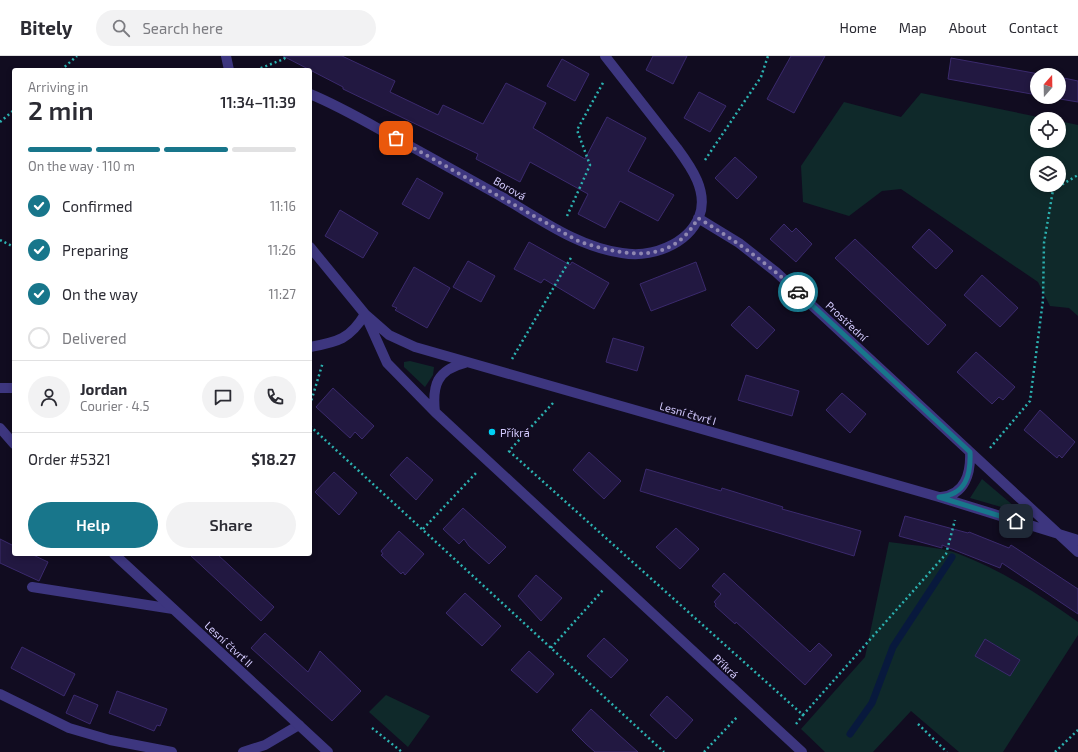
<!DOCTYPE html>
<html lang="en">
<head>
<meta charset="utf-8">
<style>
	body { margin:0; font-family:"Exo 2",sans-serif; background:#f2f2f3; color:#2b2b33; height:100vh; display:flex; flex-direction:column; font-size:15px; white-space:nowrap }
	* { box-sizing:border-box; margin:0 }
	p { font-size:13px; color:#7c7c81 }
	.icon { flex:none; width:22px; height:22px; fill:none; stroke:currentColor; stroke-width:2; stroke-linecap:round; stroke-linejoin:round }
	.map { position:relative; flex:1; overflow:hidden }
	.side { position:absolute; left:12px; top:12px; width:300px; height:488px; display:flex; flex-direction:column; background:#fff; border-radius:4px; box-shadow:0 2px 6px #0003 }
	.side>* { flex:none }
	.needle { width:26px; rotate:20deg }
	.tools { position:absolute; left:1030px; top:12px; display:grid; gap:8px }
	.tools a { display:grid; place-items:center; width:36px; height:36px; border-radius:50%; background:#fff; box-shadow:0 2px 6px #0003; font-size:20px }
	.pin { position:absolute; display:grid; place-items:center; width:34px; height:34px; color:#fff; margin:-17px; border-radius:8px; box-shadow:0 2px 6px #0006 }
	.courier { position:absolute; display:grid; place-items:center; width:40px; height:40px; margin:-20px; border:3px solid #18768b; border-radius:50%; background:#fff; color:#222; box-shadow:0 1px 5px #0007 }
	.head em { font-style:normal; font-weight:600 }
	.head div { display:flex; flex-direction:column-reverse }
	.head { display:flex; align-items:center; justify-content:space-between; height:68px; padding:0 16px }
	h1 { font-size:26px; font-weight:600; line-height:30px }
	.bar { display:grid; grid-template-columns:repeat(4,1fr); gap:6px 4px; align-content:center; height:48px; padding:0 16px }
	.bar i { height:5px; border-radius:3px; background:#e1e1e2 }
	.bar .current { background:#18768b }
	.bar p { grid-column:span 4 }
	.line { display:flex; align-items:center; gap:10px; padding:0 16px; border-top:1px solid #e1e1e2 }
	.line div { flex:1 }
	.round { display:grid; place-items:center; flex:none; width:42px; height:42px; border-radius:21px; background:#f2f2f3 }
	ol { padding:0 16px; list-style:none }
	li { display:flex; align-items:center; gap:12px; height:44px }
	li p { margin-inline-start:auto }
	li .icon { padding:4px; border-radius:50%; background:#18768b; color:#fff; stroke-width:4 }
	li:last-child { color:#7c7c81 }
	li i { width:22px; height:22px; border:2px solid #e1e1e2; border-radius:50% }
	.button { display:flex; gap:8px; margin-top:auto; padding:8px 16px }
	.button a { flex:1; height:46px; border-radius:24px; background:#18768b; color:#fff; font-size:16px; font-weight:600; line-height:46px; text-align:center }
	.button a+a { background:#f2f2f3; color:#2b2b33 }
	header { display:flex; align-items:center; gap:24px; box-sizing:border-box; height:56px; padding:0 20px; background:#fff; border-bottom:1px solid #e1e1e2 }
	header strong { font-size:19px }
	nav { display:flex; gap:22px; margin-inline-start:auto; font-size:14px }
	.search { width:280px; height:36px; background:#f2f2f3; display:flex; align-items:center; gap:10px; box-sizing:border-box; padding:0 14px; border-radius:22px; color:#7c7c81; font-size:15px }
	.map>svg:first-child { display:block }
	.green { fill:#0f292a; fill-rule:evenodd }
	.lines { fill:none; stroke-linecap:round; stroke-linejoin:round }
	.stream { stroke:#08193d; stroke-width:7 }
	.building { fill:#221841; stroke:#3b2a6d }
	.path { stroke:#2cb2b1; stroke-width:2.5; stroke-dasharray:2 3; stroke-linecap:butt }
	.lane { stroke:#3d367f; stroke-width:10 }
	.street { stroke:#3d367f; stroke-width:10 }
	.done { stroke:#9088b1; stroke-width:4; stroke-dasharray:0 7.2 }
	.route { stroke:#18768b; stroke-width:5 }
	.poi-dot { fill:#00d1f6; stroke:#110c20; stroke-width:1.5 }
	.labels { text-anchor:middle; dominant-baseline:central; stroke-width:4; stroke-linejoin:round; paint-order:stroke }
	.street-label { font-size:11px; fill:#d4cbff; stroke:#110c20 }
	.poi-label { font-size:11px; fill:#d4cbff; stroke:#110c20; text-anchor:start }
</style>
</head>
<body>
<header>
<strong>Bitely</strong>
<div class="search"><svg class="icon" aria-label="search" viewBox="0 0 24 24"><circle cx="10" cy="10" r="6"/><path d="M15 15l6 6"/></svg>Search here</div>
<nav><a>Home</a><a>Map</a><a>About</a><a>Contact</a></nav>
</header>
<div class="map">
<svg width="1078" height="696" viewBox="0 0 1078 696">
	<rect width="100%" height="100%" fill="#110c20"/>
	<path class="green" d="M921,37l127,26h-11v22h22v-20l19,4v191l-9,-8 -19,-2 -12,-24 -137,-93 -19,2 -33,25 -46,-14 -2,-36 43,-64 57,15zM1037,107h22v22h-22z
		M410,305l24,6 -1,8 -8,12 -21,-20v-5z
		M982,423l40,34 -52,-15z
		M889,486c19,3 53,5 70,12 42,16 83,42 119,68v13l-75,117h-44l-48,-41 -38,41h-48l-24,-23 64,-72z
		M386,639l44,21 -22,31 -39,-35z"/>
	<g class="lines">
		<path class="stream" d="M850,678l22,-31 21,-56 59,-90"/>
	</g>
	<path class="building" d="M283,0h59l53,25 -5,11 48,23 5,-10 40,19 23,-41 40,20 -13,25 52,31 22,-42 39,21 -18,33 46,24 -16,26 -38,-20 -15,27 -27,-14 10,-20 -58,-32 -10,20 -44,-23 2,-5 -135,-65v-2z
		M653,0h34l-14,28 -27,-14z
		M791,0h34l-31,57 -27,-14z
		M951,2l88,16 7,1h-9v20l-89,-16z
		M562,3l27,15 -14,27 -28,-15z
		M1059,21l19,4v21l-30,-5h11z
		M699,36l27,14 -16,26 -26,-14z
		M735,101l22,20 -20,22 -22,-21z
		M417,122l26,15 -14,26 -27,-15z
		M340,154l38,23 -15,25 -38,-22z
		M784,168l8,8 4,-4 16,16 -16,18 -26,-23z
		M929,173l24,22 -17,18 -24,-22z
		M855,183l91,86 -18,20 -93,-87z
		M529,186l41,23 2,-3 37,21 -15,26 -50,-30 -3,4 -27,-14z
		M468,205l27,15 -14,26 -28,-15z
		M696,206l10,28 -55,21 -11,-27z
		M414,211l36,21 -23,40 -32,-18 2,-2 -5,-2z
		M982,219l36,33 -18,19 -36,-32z
		M749,250l26,24 -18,19 -26,-24z
		M613,282l31,9 -7,24 -31,-9z
		M976,296l39,35 -12,13 -4,-3 -7,7 -35,-32z
		M746,319l53,16 -7,25 -54,-16z
		M333,332l41,38 -12,13 -7,-7 -5,6 -34,-31z
		M842,337l24,21 -16,19 -24,-23z
		M1040,354l35,32 -13,16 -3,-3 -2,3 -33,-28z
		M589,396l32,29 -17,18 -31,-29z
		M407,401l26,23 -17,20 -26,-25z
		M646,413l75,22 1,-3 61,19 -1,2 79,22 -7,25 -214,-65z
		M334,416l23,21 -18,22 -24,-23z
		M463,452l43,39 -17,17 -20,-18 -5,-7 -5,5 -16,-15z
		M905,460l63,17 1,-1 40,16 2,-3 67,44v25l-76,-51 -2,5 -58,-23v3l-43,-12z
		M676,472l23,21 -19,20 -24,-22z
		M399,475l25,23 -19,21 -2,-3 -2,2 -20,-19 2,-1 -2,-3z
		M0,483l14,7v8h17l17,8 -9,19 -39,-18z
		M189,498h28l57,53 -13,14z
		M724,517l86,79 9,-9 13,12 -27,30 -69,-63 -1,2 -20,-18 1,-2 -2,-2 7,-8 -9,-8z
		M536,519l26,23 -21,23 -23,-25z
		M465,537l36,33 -19,20 -36,-33z
		M265,577l43,39 12,-21 41,40 -29,30 -81,-73z
		M604,582l24,22 -17,18 -24,-22z
		M985,583l35,21 -10,16 -35,-20z
		M22,591l53,27 -11,22 -53,-28z
		M529,595l25,23 -17,19 -26,-23z
		M117,635l50,18 -7,17 -3,-1 -3,6 -45,-18z
		M74,639l24,10 -8,19 -24,-11z
		M667,640l26,24 -17,19 -26,-24z
		M591,653l27,25 20,18h-43l-9,-8 -14,-14z"/>
	<g class="lines">
		<path class="path" d="M61,14l16,-14
			M256,14l28,-11 2,-3
			M0,66l14,-12
			M705,104l56,-83 7,-21
			M567,160l23,-51 -13,-35 27,-49
			M0,184l14,7
			M512,303l60,-103
			M553,347l-44,48 294,264 143,-161 9,-34
			M310,349l13,-43
			M310,370l354,326
			M990,392l40,-47 13,-101 1,-57 9,-53 25,-15
			M423,473l53,-56
			M551,592l52,-58
			M796,668l7,-9
			M918,668l29,28
			M372,672l30,24
			M704,696l34,-36
			M1055,696l23,-22"/>
		<path class="lane" d="M32,531l141,22
			M0,638l69,34 41,12 62,12
			M243,696l22,-7 34,-20"/>
		<path class="street" d="M226,0l3,14
			M310,38c27,11 53,26 78,40 39,21 76,42 114,63 38,22 76,50 120,56 29,5 65,-8 77,-36 10,-25 -8,-50 -22,-69l-72,-92
			M698,162l41,25 37,29 302,280
			M310,191l55,67 22,49 48,49 367,340
			M365,258l24,21 26,12 524,150 139,43
			M310,291c28,-5 40,-8 55,-33
			M0,332h14
			M435,356c-3,-27 2,-42 30,-49
			M0,372l14,16
			M941,441c24,-2 30,-24 29,-45
			M114,498l214,198"/>
	</g>
	<g class="lines">
		<path class="done" d="M396,82l184,104c44,13 91,25 118,-24 38,23 68,44 100,74"/>
		<path class="route" d="M798,236l172,160c1,23 -4,43 -31,45l77,24"/>
	</g>
	<circle class="poi-dot" cx="492" cy="376" r="4"/>
	<g class="labels">
		<g class="street-label">
			<text transform="translate(510 132) rotate(30)">Borová</text>
			<text transform="translate(847 265) rotate(43)">Prostřední</text>
			<text transform="translate(688 357) rotate(16)">Lesní čtvrť I</text>
			<text transform="translate(229 588) rotate(43)">Lesní čtvrť II</text>
			<text transform="translate(726 610) rotate(43)">Příkrá</text>
		</g>
		<g class="poi-label">
			<text x="500" y="376">Příkrá</text>
		</g>
	</g>
</svg>
<div class="tools">
<a><svg class="needle" viewBox="-14 -14 28 28"><path d="M0-13l5 13h-10z" fill="#e53935"/><path d="M0 13l5-13h-10z" fill="#7c7c81"/></svg></a>
<a><svg class="icon" aria-label="locate" viewBox="0 0 24 24"><circle cx="12" cy="12" r="6"/><path d="M12 2v4M12 18v4M2 12h4M18 12h4"/></svg></a>
<a><svg class="icon" aria-label="layers" viewBox="0 0 24 24"><path d="M12 4l9 5-9 5-9-5zM3 14l9 5 9-5"/></svg></a>
</div>
<div class="pin" style="left:396px;top:82px;background:#ea580c"><svg class="icon" aria-label="bag" viewBox="0 0 24 24"><path d="M5 8h14l-1 12H6zM9 8a3 3 0 0 1 6 0"/></svg></div>
<div class="pin" style="left:1016px;top:465px;background:#1f2937"><svg class="icon" aria-label="home" viewBox="0 0 24 24"><path d="M3 11l9-7 9 7M6 9v11h12V9"/></svg></div>
<div class="courier" style="left:798px;top:236px"><svg class="icon" aria-label="car" viewBox="0 0 24 24"><path d="M5 17H2v-5l4-1 3-4h7l3 4 3 1v5h-3M9 17h6M6 11h13"/><circle cx="7" cy="17" r="2"/><circle cx="17" cy="17" r="2"/></svg></div>
<section class="side">
<div class="head"><div><h1>2 min</h1><p>Arriving in</p></div><em>11:34–11:39</em></div>
<div class="bar"><i class="current"></i><i class="current"></i><i class="current"></i><i></i><p>On the way · 110 m</p></div>
<ol>
<li><svg class="icon" aria-label="check" viewBox="0 0 24 24"><path d="M5 12l5 5 9-10"/></svg>Confirmed<p>11:16</p></li>
<li><svg class="icon" aria-label="check" viewBox="0 0 24 24"><path d="M5 12l5 5 9-10"/></svg>Preparing<p>11:26</p></li>
<li><svg class="icon" aria-label="check" viewBox="0 0 24 24"><path d="M5 12l5 5 9-10"/></svg>On the way<p>11:27</p></li>
<li><i></i>Delivered</li>
</ol>
<div class="line" style="height:72px"><a class="round"><svg class="icon" aria-label="person" viewBox="0 0 24 24"><circle cx="12" cy="8" r="4"/><path d="M4 21q1-7 8-7t8 7"/></svg></a><div><b>Jordan</b><p>Courier · 4.5</p></div><a class="round"><svg class="icon" aria-label="chat" viewBox="0 0 24 24"><path d="M4 5h16v11H9l-5 4z"/></svg></a><a class="round"><svg class="icon" aria-label="phone" viewBox="0 0 24 24"><path d="M5 4h4l2 5-3 2q2 4 5 5l2-3 5 2v4C11 20 4 13 5 4z"/></svg></a></div>
<div class="line" style="height:52px"><div>Order #5321</div><b>$18.27</b></div>
<div class="button"><a>Help</a><a>Share</a></div>
</section>
</div>
</body>
</html>
